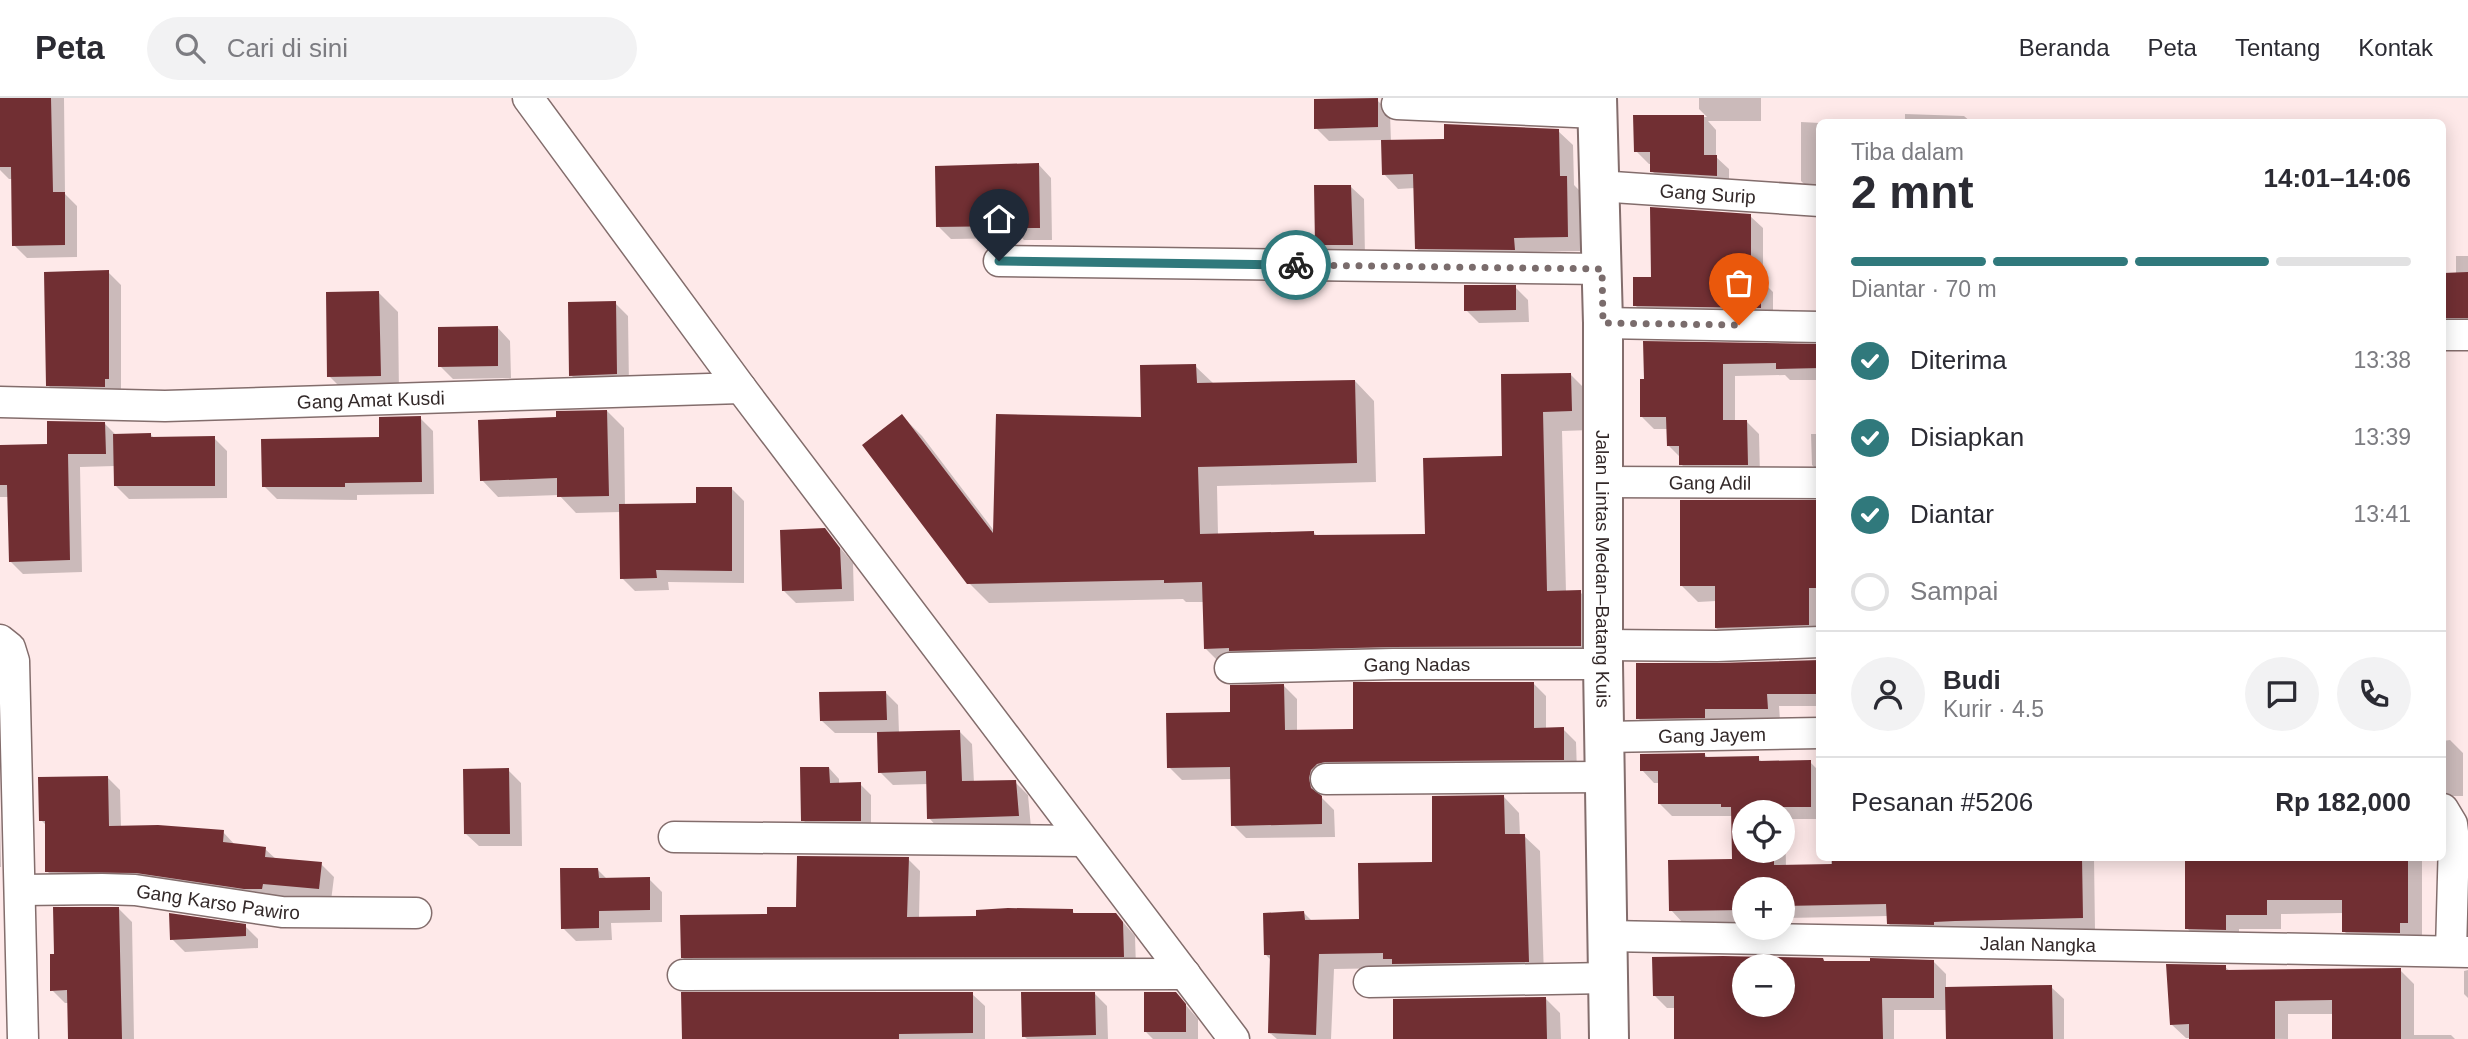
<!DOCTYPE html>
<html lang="id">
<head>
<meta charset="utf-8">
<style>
	body { margin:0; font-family:Helvetica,sans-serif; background:#f2f2f3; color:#2b2b33; height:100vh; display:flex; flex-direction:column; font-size:26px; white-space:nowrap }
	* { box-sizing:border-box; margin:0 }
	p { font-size:23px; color:#7c7c81 }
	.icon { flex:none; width:38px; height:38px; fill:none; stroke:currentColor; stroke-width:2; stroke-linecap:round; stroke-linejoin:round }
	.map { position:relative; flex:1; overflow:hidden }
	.sheet { position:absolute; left:1816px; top:21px; width:630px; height:742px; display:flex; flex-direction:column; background:#fff; border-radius:10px; box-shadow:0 4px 18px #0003 }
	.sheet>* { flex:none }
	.buttons { position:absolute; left:1732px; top:702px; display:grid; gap:14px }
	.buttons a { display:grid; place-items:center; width:63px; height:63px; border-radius:50%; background:#fff; box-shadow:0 4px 18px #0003; font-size:35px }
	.pin { position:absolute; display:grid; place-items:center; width:60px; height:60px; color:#fff; margin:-72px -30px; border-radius:50% 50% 50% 0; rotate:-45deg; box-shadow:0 0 7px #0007 }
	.pin .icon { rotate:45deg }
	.courier { position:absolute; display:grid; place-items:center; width:70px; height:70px; margin:-35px; border:5px solid #30797c; border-radius:50%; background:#fff; color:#222; box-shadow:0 2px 9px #0007 }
	.head em { font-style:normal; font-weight:700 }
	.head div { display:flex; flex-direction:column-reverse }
	.head { display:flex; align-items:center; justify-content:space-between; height:119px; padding:0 35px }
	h1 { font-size:46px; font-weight:700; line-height:52px }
	.bar { display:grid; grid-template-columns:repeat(4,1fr); gap:10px 7px; align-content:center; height:84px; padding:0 35px }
	.bar i { height:9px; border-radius:5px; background:#e1e1e2 }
	.bar .selected { background:#30797c }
	.bar p { grid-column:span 4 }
	.line { display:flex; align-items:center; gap:18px; padding:0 35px; border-top:2px solid #e1e1e2 }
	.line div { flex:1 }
	.round { display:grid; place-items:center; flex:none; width:74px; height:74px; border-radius:37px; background:#f2f2f3 }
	ol { padding:0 35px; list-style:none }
	li { display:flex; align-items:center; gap:21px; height:77px }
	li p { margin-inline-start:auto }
	li .icon { padding:7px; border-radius:50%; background:#30797c; color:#fff; stroke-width:4 }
	li:last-child { color:#7c7c81 }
	li i { width:38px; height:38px; border:4px solid #e1e1e2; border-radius:50% }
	header { display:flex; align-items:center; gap:42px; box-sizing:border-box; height:98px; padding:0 35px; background:#fff; border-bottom:2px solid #e1e1e2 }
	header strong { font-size:33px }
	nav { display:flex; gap:38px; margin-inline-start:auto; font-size:24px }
	.search { width:490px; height:63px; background:#f2f2f3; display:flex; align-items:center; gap:18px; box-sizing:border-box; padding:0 24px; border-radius:38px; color:#7c7c81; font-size:26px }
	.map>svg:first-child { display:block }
	.shadow { fill:#0003; fill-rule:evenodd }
	.building { fill:#712f33; fill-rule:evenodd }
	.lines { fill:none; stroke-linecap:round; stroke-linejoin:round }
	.minor-casing { stroke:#836d6c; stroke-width:33 }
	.highway-casing { stroke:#836d6c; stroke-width:42 }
	.minor { stroke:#fff; stroke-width:30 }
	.highway { stroke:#fff; stroke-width:38 }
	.done { stroke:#7a6c6c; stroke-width:7; stroke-dasharray:0 12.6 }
	.route { stroke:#30797c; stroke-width:9 }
	.labels { text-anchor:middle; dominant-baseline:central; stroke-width:7; stroke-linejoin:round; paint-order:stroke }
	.street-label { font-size:19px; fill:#332929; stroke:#fcfcfc }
</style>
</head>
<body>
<header>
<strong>Peta</strong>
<div class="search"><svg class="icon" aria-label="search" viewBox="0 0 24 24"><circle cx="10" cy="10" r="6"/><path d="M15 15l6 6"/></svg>Cari di sini</div>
<nav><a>Beranda</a><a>Peta</a><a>Tentang</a><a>Kontak</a></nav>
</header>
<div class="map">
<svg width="2468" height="941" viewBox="0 0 2468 941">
	<rect width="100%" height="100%" fill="#fee9e9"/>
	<path class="shadow" d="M0,0h64l1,96 12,12v51l-50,1 -13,-13 -1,-66h-4l-9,-9z
		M1699,0h62v23h-53l8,9v27l13,12v19l-64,-4 -13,-13v-7h-3l-13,-13 -1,-34h72l-8,-8z
		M1377,2l13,13 1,29 55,-1 112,-10 15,14 1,40 7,7 1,59 -54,1v12l-97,-1 -15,-15 -1,-60 -17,1 -14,-15 -1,-34 -54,1 -13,-13z
		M1905,16l59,2 7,6h-66z
		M1801,24l19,1v75l-3,-1 -16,-16z
		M1039,67l12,13 1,62h-28l-2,-2 -71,1 -13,-13z
		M1351,89l13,12 1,58h-35l-13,-12z
		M1750,118l13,12v54l10,10v28l-126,-2 -12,-13 18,-26z
		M2456,158h12v74l-25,6v-62h13z
		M108,174l13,13v106l-60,7 -13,-13z
		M1515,189l13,13 1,22 -50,1 -13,-13z
		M379,195l19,19 1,82 -51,1 -19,-19z
		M615,205l13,13 1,70 -45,2 -13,-13z
		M498,230l12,13 1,37 -58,1 -13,-13z
		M1645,245l175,3v34h-30l-5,-5 -50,1v46h12l12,12 1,43 -67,-1 -12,-12v-6l-13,-13v-16h-14l-12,-12 4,-37z
		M1195,268l19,18 141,-3 19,20 2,81 -159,4 1,49 96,-2 4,4 108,-2 77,-77 68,-83 19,19 1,36 -29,1 4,161h14l20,20v53l-375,3 -20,-20v-46h-19l-3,-3 -194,4 -20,-20 -67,-167 20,20 73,96 148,-113z
		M607,313l17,17 1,78 72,-1 34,-17 13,13v82l-76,-1 1,8 -34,1 -13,-13 -1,-66 -45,1 -17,-18 -61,2 -16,-17 76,-61z
		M420,320l13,13 1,63 -77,1v5l-80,-1 -13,-13 117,-47z
		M105,326l11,11h35l4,4 59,-1 13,13v47l-98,1 -13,-13 -1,-20 -35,1 2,105 -59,2 -13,-13 -1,-64h-9v-50l49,-1z
		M1811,336h9v39l-8,-8z
		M1820,404v138l-88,4 -16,-16v-27l-18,1 -16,-16z
		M825,432l28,33 1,38 -58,2 -13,-13z
		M1820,563v45h-41l1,15 -129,10 -13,-13z
		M1533,585l13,13v33h17l13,13 1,30 -256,20 1,6 12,12 1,27 -89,1 -13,-13 -1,-46 -50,1 -13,-13 63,-53 52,-28 13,13v33l58,-1z
		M885,594l13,13 1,28 60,-2 13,13 2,39 41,-1 13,13 3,33 -90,3 -12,-13 -1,-34 -35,1 -13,-13 -1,-39h-44l-13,-12z
		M2450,642l13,13v43h-20v-55z
		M1704,656l4,4h50l5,5 47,-1 10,10v47h-35l1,48 45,-1v-8h263l1,72 -194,6 -13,-13v-7l-101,2v16l-49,-1 -10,-10h-45l-12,-13 62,-49v-45h-61l-12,-12v-21h-6l-12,-13zM1745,714h38v38h-38zM1745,791h38v39h-38z
		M829,670l10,11v5h21l11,11v36h-57l-11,-11z
		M508,672l13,13 1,63h-43l-13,-12z
		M107,679l13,13 1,37 102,5 13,14 29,3 12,11 44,4 13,13 -3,24 -56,-5 -1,5 -214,-17 -13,-13v-45l-6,-6z
		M1504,699l15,16 1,23h4l16,15 4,126 -150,-9 -60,1 -3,70h-54l-7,-6 2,-72 -6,-6 38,-42 9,9 48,-1 72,-57z
		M0,717l1,52h-1z
		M2186,760h236v79l-64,9 -14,-15 -1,-18 -62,1v15h-42v15l-38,-1 -14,-15z
		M908,761l12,12 -1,47 59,-1 94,-6 4,4 40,-1 19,22 1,32 -441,2 -13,-13 87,-42 29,-7z
		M598,772l10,10 41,-1 13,13v30l-51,1 1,17 -36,1 -13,-13z
		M119,811l13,13 2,117h-64l-1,-36h-4l-13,-13 4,-34z
		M245,828l13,13v9l-73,4 -13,-13z
		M1654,860l169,1 3,4 107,-2 13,13v15l105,-2 13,12v40h-116l-1,-29h-53v29h-218v-31h-9l-12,-12zM1745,868h38v38h-38z
		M2225,869l5,4 170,-1 14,14v51h37l4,4h-121v-25h-46v25l-102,-1 -15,-14z
		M2468,872v28l-4,-4v-23z
		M1094,895l13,13 1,33h-81l-3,-3z
		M1175,895l23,26v20h-45l-7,-7z
		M972,896l13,12v33h-302z
		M1545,900l15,15 1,26h-166z"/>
	<path class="building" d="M0,0h51l2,94h12v53l-53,1 -1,-79h-11z
		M1378,0v29l-64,2v-30z
		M1633,17h71v40h13v21l-67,-4v-20h-16z
		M1444,26l115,5 1,47h7l1,61 -54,1 1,12 -100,-1 -2,-75 -31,1 -1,-35 63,-1z
		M1039,65l1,65h-30v-2l-74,1 -1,-61z
		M1314,87h37l2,60h-38z
		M1650,109l101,7v63h10v31l-128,-2v-29h18z
		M109,172v109h-4v8l-59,-1 -2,-114z
		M2468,174v46h-25v-45z
		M1464,187h52v25l-52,1z
		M379,193l2,85 -54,1 -1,-85z
		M616,203l1,73 -48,2 -1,-74z
		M498,228v40l-60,1v-40z
		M1643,243l177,3v24l-44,1v-6l-53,1v56h24l1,45h-69v-19h-12l-1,-29h-26v-38h4z
		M1196,266l1,19 158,-3 2,83 -159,4 2,67 114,-3v4l111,-1 -2,-76 79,-2 -1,-82 70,-1 1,38 -29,1 4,179 34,-1v56l-188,1 -164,4v-3l-25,1 -2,-67 -38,1v-3l-197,4 -105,-139 40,-31 91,119 3,-119 145,3 -1,-52z
		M607,312l2,86 -52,1v-19l-77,3 -2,-61 78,-3v-6z
		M421,318l1,66 -77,1v4h-83l-1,-48 118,-2v-20z
		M47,323l58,1 1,32h-38l2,106 -61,2 -2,-77h-7v-40l47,-1z
		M151,335v4l64,-1v50h-101l-1,-52z
		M696,389h36v84l-76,-1 1,8 -37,1 -1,-75 77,-1z
		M1680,402h140v54h-3v34h-8v37l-94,3v-42h-35z
		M825,430l15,20 2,41 -60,2 -2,-61z
		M1820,562v34h-53l1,15h-63v9l-69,1v-56h82z
		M1353,584h181v46l30,-1v33l-239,2 -8,2 -6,6 -2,8 2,10 11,8v28l-91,2 -1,-59 -63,1 -1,-55 64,-1v-27l54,-1 1,46 68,-1z
		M886,593l1,29 -67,1 -1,-29z
		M960,632l2,51 54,-1 3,36 -92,3 -1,-48 -48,2 -1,-41z
		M1705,655v4l54,-1v5l52,-1v47h-38v5h-28v38h29v15l58,-1v-6h250l1,60 -128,3 -21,1v3l-47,-1 -1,-20 -103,2v-17h-38v21l-76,1 -1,-51 64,-1 -1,-52h-10v-3h-63v-33h-18v-17z
		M800,669h29l1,16 31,-1v39h-60z
		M509,670l1,66h-46l-1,-65z
		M108,678l1,50 49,-1 66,5 -1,12 43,5 -1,10 57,5 -3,27 -56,-5 -1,5h-18l-108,-16 -91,-1v-51h-6l-1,-44z
		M1504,697l1,39h20l4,128 -137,2v-5h-9v-6l-64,1 -3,81 -48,-2 2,-78h-6l-1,-42 41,-2 1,9 54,-1 -1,-56 74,-1v-66z
		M797,758l112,1 -2,60 69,-1v-6l32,-2 65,1v4h43l7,9 1,35 -443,1 -1,-43 87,-1v-7h29z
		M2185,760h223v65h-8v10l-58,-1v-32h-75v15h-41v15l-41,-1z
		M560,770h38l1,10 51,-1v33l-51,1v17l-38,1z
		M53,809h66l3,132h-54l-1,-49 -17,1v-37h4z
		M169,815l77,11v12l-76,4z
		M1723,858l100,2 1,3h46v-3l64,2v38h-52l1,41h-209v-43h-21l-1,-39zM1745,868h38v38h-38z
		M2166,866l60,1v5l175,-2v71h-69v-39l-57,1v38h-86v-15l-19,1z
		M2052,887l1,54h-107l-1,-52z
		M681,894h292v41l-74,1v5h-217z
		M1021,894h74l1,43 -74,2z
		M1144,894h32l10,12v28h-42z
		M1546,899l1,42h-154v-40z"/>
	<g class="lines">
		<defs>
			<g id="minor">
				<path d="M528,0l213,290 493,651"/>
				<path d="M1397,6l200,9"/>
				<path id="s1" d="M1598,88l222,15"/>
				<path d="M999,163l603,8"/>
				<path d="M1603,225l217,4"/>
				<path d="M2443,237h25"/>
				<path id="s2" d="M0,304l165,4 576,-18"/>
				<path id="s3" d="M1602,384l218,1"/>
				<path d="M0,542l10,8 4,13 9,378"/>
				<path d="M1605,547l112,1 103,-4"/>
				<path id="s4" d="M1230,570l163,-4h210"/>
				<path id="s5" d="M1605,639l215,-4"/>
				<path d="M1326,681l279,-2"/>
				<path d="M2443,711l9,15 2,16 -3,111"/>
				<path d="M674,739l409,4"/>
				<path id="s6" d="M21,792l81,-1 33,1 147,22 134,1"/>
				<path id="s7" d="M1608,838l860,16"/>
				<path d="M683,877l502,-1"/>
				<path d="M1369,884l239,-4"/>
			</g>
			<g id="highway">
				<path id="s8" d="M1597,0l6,225v341l6,375"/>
			</g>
		</defs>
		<use href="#minor" class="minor-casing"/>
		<use href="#highway" class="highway-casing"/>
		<use href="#minor" class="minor"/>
		<use href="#highway" class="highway"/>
	</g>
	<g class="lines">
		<path class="done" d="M1296,167l306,4 1,54 136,2"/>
		<path class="route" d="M999,163l297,4"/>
	</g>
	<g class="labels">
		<g class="street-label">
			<text stroke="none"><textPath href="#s1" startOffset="110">Gang Surip</textPath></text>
			<text stroke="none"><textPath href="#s2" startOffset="371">Gang Amat Kusdi</textPath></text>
			<text stroke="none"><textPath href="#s3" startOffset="108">Gang Adil</textPath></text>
			<text stroke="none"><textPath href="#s8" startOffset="471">Jalan Lintas Medan–Batang Kuis</textPath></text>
			<text stroke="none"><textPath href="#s4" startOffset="187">Gang Nadas</textPath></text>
			<text stroke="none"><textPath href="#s5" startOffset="107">Gang Jayem</textPath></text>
			<text stroke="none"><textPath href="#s6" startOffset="198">Gang Karso Pawiro</textPath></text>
			<text stroke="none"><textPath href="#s7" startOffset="430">Jalan Nangka</textPath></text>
		</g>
	</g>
</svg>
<div class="buttons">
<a><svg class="icon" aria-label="locate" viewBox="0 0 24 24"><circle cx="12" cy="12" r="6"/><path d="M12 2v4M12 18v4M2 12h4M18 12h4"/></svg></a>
<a>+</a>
<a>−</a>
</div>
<div class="pin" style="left:1739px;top:227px;background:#ea580c"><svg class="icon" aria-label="bag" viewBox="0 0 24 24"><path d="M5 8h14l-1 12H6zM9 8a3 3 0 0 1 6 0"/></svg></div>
<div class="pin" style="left:999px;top:163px;background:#1f2937"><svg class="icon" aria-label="home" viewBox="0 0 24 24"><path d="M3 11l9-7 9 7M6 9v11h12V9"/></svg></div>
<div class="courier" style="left:1296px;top:167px"><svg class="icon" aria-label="bike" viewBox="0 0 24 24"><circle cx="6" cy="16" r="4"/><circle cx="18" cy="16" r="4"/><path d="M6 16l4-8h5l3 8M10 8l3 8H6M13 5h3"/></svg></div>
<section class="sheet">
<div class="head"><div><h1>2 mnt</h1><p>Tiba dalam</p></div><em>14:01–14:06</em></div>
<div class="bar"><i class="selected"></i><i class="selected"></i><i class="selected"></i><i></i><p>Diantar · 70 m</p></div>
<ol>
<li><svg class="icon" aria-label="check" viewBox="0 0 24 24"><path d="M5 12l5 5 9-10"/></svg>Diterima<p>13:38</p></li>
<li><svg class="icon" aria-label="check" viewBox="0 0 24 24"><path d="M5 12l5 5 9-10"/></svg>Disiapkan<p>13:39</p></li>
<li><svg class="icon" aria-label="check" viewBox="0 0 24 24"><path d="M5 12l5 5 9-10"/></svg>Diantar<p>13:41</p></li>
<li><i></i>Sampai</li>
</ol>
<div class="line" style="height:126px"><a class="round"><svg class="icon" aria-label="person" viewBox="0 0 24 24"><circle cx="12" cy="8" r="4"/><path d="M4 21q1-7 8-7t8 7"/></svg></a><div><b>Budi</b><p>Kurir · 4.5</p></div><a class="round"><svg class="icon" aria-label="chat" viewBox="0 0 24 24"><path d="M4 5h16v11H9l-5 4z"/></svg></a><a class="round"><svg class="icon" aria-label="phone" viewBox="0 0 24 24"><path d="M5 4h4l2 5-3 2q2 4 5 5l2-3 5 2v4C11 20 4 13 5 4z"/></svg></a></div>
<div class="line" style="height:91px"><div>Pesanan #5206</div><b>Rp 182,000</b></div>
</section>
</div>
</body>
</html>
